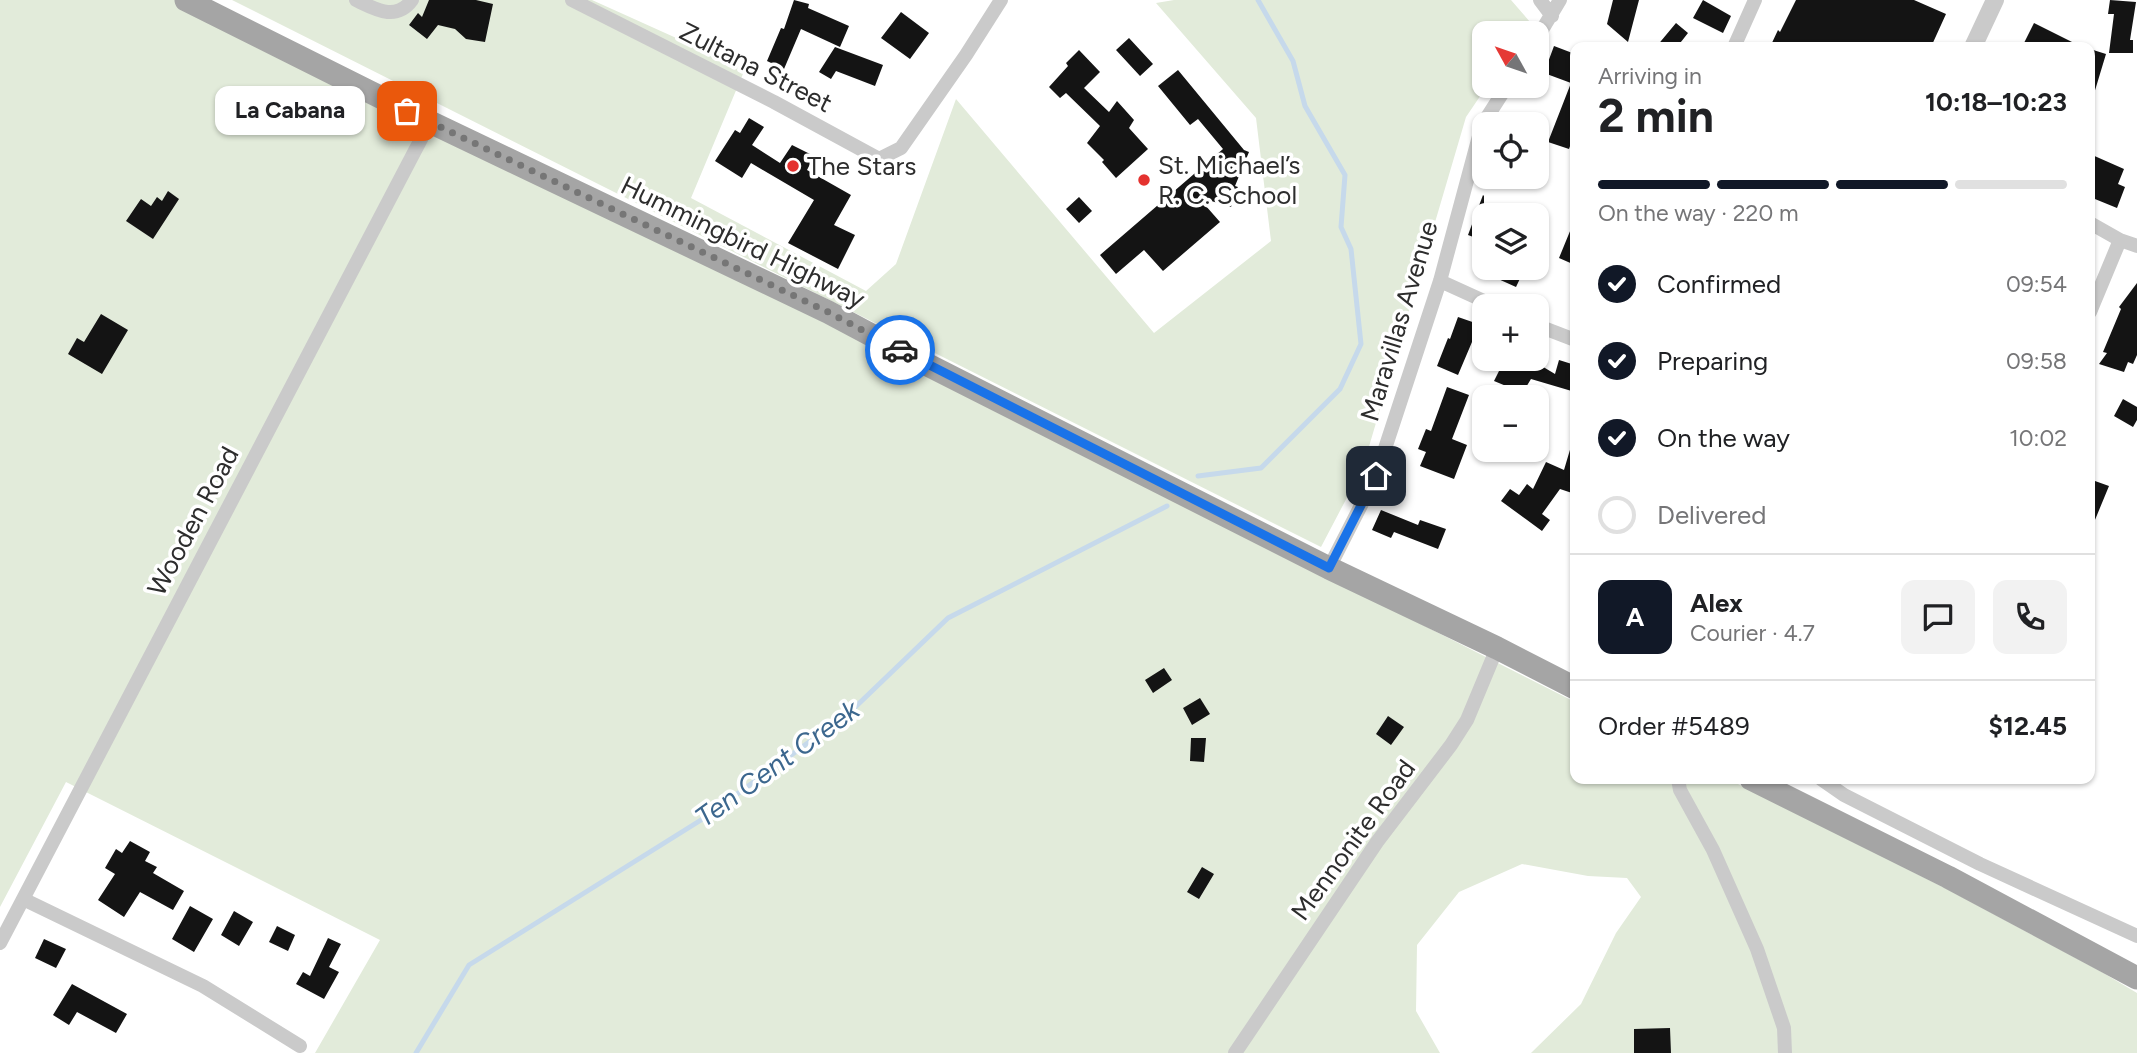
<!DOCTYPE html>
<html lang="en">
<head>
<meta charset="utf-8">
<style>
	body { margin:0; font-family:Figtree,sans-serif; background:#f2f2f2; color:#202124; height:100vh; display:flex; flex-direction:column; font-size:26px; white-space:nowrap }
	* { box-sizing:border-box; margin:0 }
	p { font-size:23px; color:#757577 }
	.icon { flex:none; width:38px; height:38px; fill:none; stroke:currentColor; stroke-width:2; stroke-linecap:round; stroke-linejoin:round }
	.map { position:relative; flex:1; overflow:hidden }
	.drawer { position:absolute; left:1570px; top:42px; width:525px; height:742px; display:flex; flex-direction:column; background:#fff; border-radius:14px; box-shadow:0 2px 5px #0004 }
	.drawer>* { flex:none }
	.needle { width:46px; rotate:310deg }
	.buttons { position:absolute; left:1472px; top:21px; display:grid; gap:14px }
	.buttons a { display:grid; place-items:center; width:77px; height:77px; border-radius:14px; background:#fff; box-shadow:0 2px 5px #0004; font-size:35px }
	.pin { position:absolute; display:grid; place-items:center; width:60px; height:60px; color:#fff; margin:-30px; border-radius:14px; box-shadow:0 4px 10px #0006 }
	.courier { position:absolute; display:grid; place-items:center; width:70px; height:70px; margin:-35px; border:5px solid #1a73e8; border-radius:50%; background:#fff; color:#222; box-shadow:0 2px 9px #0007 }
	.bubble { position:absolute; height:49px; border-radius:14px; background:#fff; box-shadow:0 2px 5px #0004; font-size:23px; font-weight:700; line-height:49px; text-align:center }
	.overview em { font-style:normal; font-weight:700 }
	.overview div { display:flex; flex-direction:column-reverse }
	.overview { display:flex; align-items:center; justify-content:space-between; height:119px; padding:0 28px }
	h1 { font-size:46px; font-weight:700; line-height:52px }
	.bar { display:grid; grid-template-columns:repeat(4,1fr); gap:10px 7px; align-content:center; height:84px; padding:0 28px }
	.bar i { height:9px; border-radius:5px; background:#e0e0e0 }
	.bar .on { background:#111827 }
	.bar p { grid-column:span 4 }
	.line { display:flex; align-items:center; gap:18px; padding:0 28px; border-top:2px solid #e0e0e0 }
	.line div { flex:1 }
	.round { display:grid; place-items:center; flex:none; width:74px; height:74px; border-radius:14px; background:#f2f2f2 }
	ol { padding:0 28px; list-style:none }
	li { display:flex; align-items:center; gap:21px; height:77px }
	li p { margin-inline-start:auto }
	li .icon { padding:7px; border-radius:50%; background:#111827; color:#fff; stroke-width:4 }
	li:last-child { color:#757577 }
	li i { width:38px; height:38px; border:4px solid #e0e0e0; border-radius:50% }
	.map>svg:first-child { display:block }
	.green { fill:#e2ebda }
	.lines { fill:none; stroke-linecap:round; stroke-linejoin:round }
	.stream { stroke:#c6d9eb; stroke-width:5 }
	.building { fill:#141414 }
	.minor { stroke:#cacaca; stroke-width:14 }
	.tertiary { stroke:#cacaca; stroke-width:18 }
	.primary { stroke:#a5a5a5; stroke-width:23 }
	.done { stroke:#767676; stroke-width:7; stroke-dasharray:0 12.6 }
	.route { stroke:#1a73e8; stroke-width:9 }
	.poi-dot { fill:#e4322f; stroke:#fff; stroke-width:2.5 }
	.labels { text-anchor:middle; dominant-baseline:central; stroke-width:7; stroke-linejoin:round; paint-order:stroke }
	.street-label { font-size:26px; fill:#2d2d2d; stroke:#fff }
	.poi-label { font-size:26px; fill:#2d2d2d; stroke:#fff; text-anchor:start }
	.water-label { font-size:28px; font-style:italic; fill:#3c678e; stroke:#fff }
</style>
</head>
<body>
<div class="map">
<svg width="2137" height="1053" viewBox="0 0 2137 1053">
	<rect width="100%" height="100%" fill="#fff"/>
	<path class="green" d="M0,0h183l161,79 1231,623v77h153l217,109 155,83 37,22v60h-606l50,-49 35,-71 25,-36 -14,-19 -39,-2 -66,-12 -63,28 -42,53 -1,66 24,42h-1125l65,-113 -314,-158 -66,125z
		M232,0h360l153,69 -54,129 175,93 30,-27 60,-165 198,234 117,-92 -15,-123 -100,-115 18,-3h337l19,22 -8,11h-38v53h3l-21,31 -103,350 -42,80z"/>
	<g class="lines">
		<path class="stream" d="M1198,476l63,-8 79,-79 21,-45 -10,-95 -10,-22 4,-52 -40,-69 -12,-45 -35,-61
			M416,1053l53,-88 232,-145 147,-106 100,-96 219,-112"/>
	</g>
	<path class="building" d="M429,0h47l17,4 -8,38 -19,-3 -11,-10 -17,-4 -11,14 -18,-14 9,-12 4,4z
		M794,0l15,4 -1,4 41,18 -9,21 -39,-18 -17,40 -17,-8 14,-33 3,1z
		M1613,0h26l-11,42 -21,-18z
		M1703,0l28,16 -8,17 -30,-15z
		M1796,0h118l32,14 -15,33h-161l8,-17 2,2z
		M2110,0l26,2 -6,38h3v13h-24l5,-39h-6z
		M901,12l28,21 -19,26 -29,-21z
		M1676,23l12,10 -11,14h-21z
		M2034,23l48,24h-60z
		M1129,38l24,26 -13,12 -24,-26z
		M1554,46l21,8v78l-6,17 -21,-7 23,-59 -27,-10z
		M835,47l48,18 -8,21 -39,-15 -5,8 -12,-7z
		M2090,49l16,5 -13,43h-3z
		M1079,50l21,22 -16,16 25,24 8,-11 17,19 -5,8 19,21 -32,29 -14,-16 2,-2 -17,-17 13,-17 -34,-33 -6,5 -11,-11 19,-21 -2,-3z
		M1178,70l66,80 5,2 -14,34 3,1 -7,20 -33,-10 22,25 -57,49 -19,-21 -28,24 -16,-19 123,-106 -25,-30 -8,6 -32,-39z
		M749,118l15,9 -12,18 28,18 12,-18 22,11 -7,14 44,25 -17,30 21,10 -17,34 -50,-26 26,-43 -63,-37 -9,15 -27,-17 20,-31 5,3z
		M2090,154l34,15 -6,15 7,3 -8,21 -27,-11z
		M168,191l11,8 -26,40 -27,-18 15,-22 10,7 6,-9 5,4z
		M1483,195l1,1v45l-16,-6z
		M1079,197l13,14 -13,12 -13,-14z
		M1575,219v46l-16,-7z
		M1501,268h24l-9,19 -20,-9z
		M2137,283v72l-4,9 -5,-2 -4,10 -25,-8 8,-11 -4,-1 18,-43 -2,-2z
		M101,314l27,16 -26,44 -34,-20 9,-16 7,4z
		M1458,317l26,9v6l-4,12 -8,-2 -14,33 -21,-9 11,-28 2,1z
		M1505,359h25l25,15 4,-14 16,5v27l-44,-13 -8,13 -11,-7 -1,3 -17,-7z
		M1447,387l22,8 -17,44 15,6 -13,34 -34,-13 6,-14 -8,-3 8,-20 5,2z
		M2123,399l14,8v13l-4,7 -19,-11z
		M1572,443l3,1v50l-15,-5 -18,25 8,6 -8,11 -41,-30 9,-12 9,6 8,-11 6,5 13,-27 18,8z
		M2095,481l14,5 -19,46v-37z
		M1381,510l37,15 2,-5 26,9 -8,20 -44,-17 -3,6 -19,-8z
		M1164,668l8,12 -19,13 -8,-13z
		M1200,698l10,16 -18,11 -9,-17z
		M1388,716l16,11 -13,18 -15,-11z
		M1191,738h15l-2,24 -14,-1z
		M130,841l20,11 -5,9 12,6 -4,6 31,18 -11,19 -33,-18 -16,25 -26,-17 17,-26 -10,-6 11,-19 6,4z
		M1202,867l12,7 -15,25 -12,-7z
		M190,906l23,13 -19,33 -22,-13z
		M234,911l19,11 -14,24 -18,-11z
		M277,926l18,9 -7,16 -19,-9z
		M328,938l13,6 -12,23 10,5 -15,27 -28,-15 7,-12 7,4z
		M44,939l22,10 -10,19 -21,-10z
		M72,984l55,30 -11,19 -39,-21 -8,13 -16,-10z
		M1670,1028l1,25h-37v-24z"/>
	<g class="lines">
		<path class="minor" d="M356,0c19,9 40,22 56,0
			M572,0l202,102 105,57 22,-11 65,-93 35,-55
			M1540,0l12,16
			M1536,40l24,-40
			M1734,47l21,-47
			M2090,223l30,17 17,6
			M1440,281l55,25
			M2090,312l30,-72
			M1536,325l39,15
			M1329,568l47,-92 64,-195 42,-156 25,-39
			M1678,779l2,11 33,60 44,99 27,79 1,25
			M1821,779l23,16 136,69 157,72
			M23,899l180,87 97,60
			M0,943l430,-821
			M1235,1053l142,-211 74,-97 16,-25 30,-72"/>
		<path class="tertiary" d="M1973,47l22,-47"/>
		<path class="primary" d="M186,0l244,122 398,190 94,50 407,206 168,80 78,40
			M1751,779l197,98 189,101"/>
	</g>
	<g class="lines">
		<path class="done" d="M407,111l421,201 72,38"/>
		<path class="route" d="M900,350l429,218 47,-92"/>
	</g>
	<g class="poi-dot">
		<circle cx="793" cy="166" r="7"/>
		<circle cx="1144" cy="180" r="7"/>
	</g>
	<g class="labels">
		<g class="street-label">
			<text transform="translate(756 67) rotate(27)">Zultana Street</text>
			<text transform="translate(743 242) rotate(26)">Hummingbird Highway</text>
			<text transform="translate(1399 321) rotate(-73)">Maravillas Avenue</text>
			<text transform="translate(193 521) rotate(-62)">Wooden Road</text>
			<text transform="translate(1353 840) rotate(-54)">Mennonite Road</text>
		</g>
		<g class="poi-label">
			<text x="1158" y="165">St. Michael’s<tspan x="1158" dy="30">R. C. School</tspan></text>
			<text x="807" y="166">The Stars</text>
		</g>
		<g class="water-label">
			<text transform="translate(777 763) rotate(-36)">Ten Cent Creek</text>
		</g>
	</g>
</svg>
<div class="buttons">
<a><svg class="needle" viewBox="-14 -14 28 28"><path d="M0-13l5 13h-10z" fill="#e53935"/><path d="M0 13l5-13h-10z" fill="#757577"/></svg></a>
<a><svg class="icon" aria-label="locate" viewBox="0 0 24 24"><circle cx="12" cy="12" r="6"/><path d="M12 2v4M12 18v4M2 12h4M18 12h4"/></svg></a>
<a><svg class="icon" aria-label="layers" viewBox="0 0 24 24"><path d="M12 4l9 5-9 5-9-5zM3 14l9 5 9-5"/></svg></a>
<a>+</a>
<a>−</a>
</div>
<div class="pin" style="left:407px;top:111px;background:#ea580c"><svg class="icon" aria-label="bag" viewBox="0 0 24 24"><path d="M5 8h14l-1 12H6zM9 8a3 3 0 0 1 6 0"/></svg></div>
<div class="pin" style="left:1376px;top:476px;background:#1f2937"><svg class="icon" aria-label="home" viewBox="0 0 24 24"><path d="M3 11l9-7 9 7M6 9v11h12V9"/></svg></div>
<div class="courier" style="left:900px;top:350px"><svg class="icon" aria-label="car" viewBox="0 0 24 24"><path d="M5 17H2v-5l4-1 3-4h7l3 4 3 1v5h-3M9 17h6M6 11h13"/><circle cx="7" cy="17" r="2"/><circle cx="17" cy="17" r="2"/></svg></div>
<div class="bubble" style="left:215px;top:86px;width:150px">La Cabana</div>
<section class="drawer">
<div class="overview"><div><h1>2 min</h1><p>Arriving in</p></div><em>10:18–10:23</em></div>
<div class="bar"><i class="on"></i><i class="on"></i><i class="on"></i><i></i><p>On the way · 220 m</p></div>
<ol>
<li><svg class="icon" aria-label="check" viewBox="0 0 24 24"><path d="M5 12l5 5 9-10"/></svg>Confirmed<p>09:54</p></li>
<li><svg class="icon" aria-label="check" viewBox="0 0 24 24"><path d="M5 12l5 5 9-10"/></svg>Preparing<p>09:58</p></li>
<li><svg class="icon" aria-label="check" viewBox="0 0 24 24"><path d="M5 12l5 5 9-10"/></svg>On the way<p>10:02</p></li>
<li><i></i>Delivered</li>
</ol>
<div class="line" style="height:126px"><b class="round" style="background:#111827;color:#fff">A</b><div><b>Alex</b><p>Courier · 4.7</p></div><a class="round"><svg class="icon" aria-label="chat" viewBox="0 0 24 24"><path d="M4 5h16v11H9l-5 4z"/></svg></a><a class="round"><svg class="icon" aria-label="phone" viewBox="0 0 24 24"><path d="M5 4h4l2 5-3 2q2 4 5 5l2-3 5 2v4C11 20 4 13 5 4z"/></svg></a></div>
<div class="line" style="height:91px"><div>Order #5489</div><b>$12.45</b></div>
</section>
</div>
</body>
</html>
